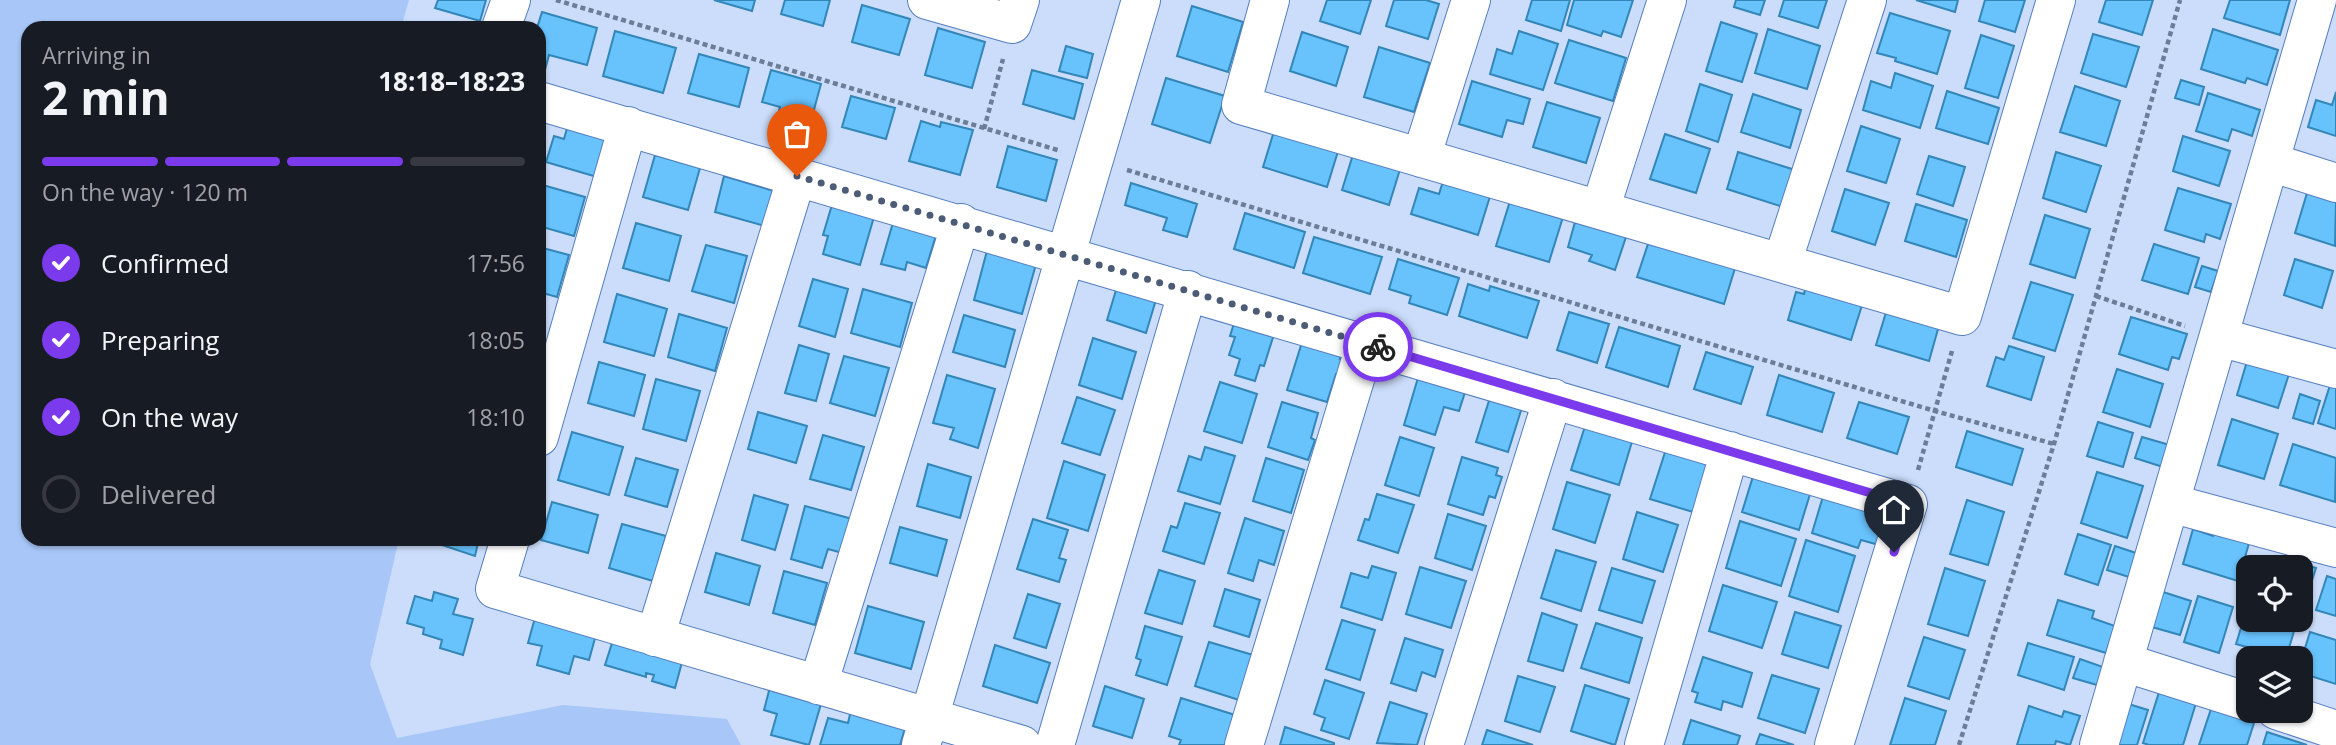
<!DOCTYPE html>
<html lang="en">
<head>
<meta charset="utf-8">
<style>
	body { margin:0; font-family:"Open Sans",sans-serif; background:#242831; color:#f1f3f6; height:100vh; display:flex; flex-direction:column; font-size:26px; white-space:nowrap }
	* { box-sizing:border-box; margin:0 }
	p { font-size:23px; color:#9ea1a6 }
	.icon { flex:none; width:38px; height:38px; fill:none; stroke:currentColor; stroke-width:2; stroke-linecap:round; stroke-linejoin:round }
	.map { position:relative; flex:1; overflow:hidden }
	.details { position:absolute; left:21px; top:21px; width:525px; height:525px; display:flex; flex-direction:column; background:#171b24; border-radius:21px; box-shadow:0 2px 5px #0004 }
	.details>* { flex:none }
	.controls { position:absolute; left:2236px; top:555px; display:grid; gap:14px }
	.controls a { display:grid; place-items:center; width:77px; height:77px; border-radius:14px; background:#171b24; box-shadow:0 2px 5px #0004; font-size:35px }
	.pin { position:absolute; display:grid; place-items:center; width:60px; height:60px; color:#fff; margin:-72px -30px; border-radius:50% 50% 50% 0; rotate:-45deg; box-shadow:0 0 7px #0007 }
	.pin .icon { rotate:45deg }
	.courier { position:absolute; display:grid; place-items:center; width:70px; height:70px; margin:-35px; border:5px solid #7c3aed; border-radius:50%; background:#fff; color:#222; box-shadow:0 2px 9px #0007 }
	.summary em { font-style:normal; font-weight:700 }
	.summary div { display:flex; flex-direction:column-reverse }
	.summary { display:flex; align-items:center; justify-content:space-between; height:119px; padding:0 21px }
	h1 { font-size:46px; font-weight:700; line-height:52px }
	.bar { display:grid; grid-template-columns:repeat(4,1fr); gap:10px 7px; align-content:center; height:84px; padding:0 21px }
	.bar i { height:9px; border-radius:5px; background:#363941 }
	.bar .current { background:#7c3aed }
	.bar p { grid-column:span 4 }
	ol { padding:0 21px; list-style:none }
	li { display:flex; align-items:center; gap:21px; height:77px }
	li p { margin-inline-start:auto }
	li .icon { padding:7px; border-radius:50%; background:#7c3aed; color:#fff; stroke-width:4 }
	li:last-child { color:#9ea1a6 }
	li i { width:38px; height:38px; border:4px solid #363941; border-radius:50% }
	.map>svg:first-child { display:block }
	.green { fill:#a8c7f8 }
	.building { fill:#68c2fc; stroke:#3386b8; stroke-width:2 }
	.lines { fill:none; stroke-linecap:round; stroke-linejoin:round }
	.minor-casing { stroke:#557ebe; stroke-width:40 }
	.path { stroke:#6c7d98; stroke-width:4.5; stroke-dasharray:5 3.5; stroke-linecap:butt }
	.minor { stroke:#fff; stroke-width:38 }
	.done { stroke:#4c5c77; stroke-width:7; stroke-dasharray:0 12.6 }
	.route { stroke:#7c3aed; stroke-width:9 }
</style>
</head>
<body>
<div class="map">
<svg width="2336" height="745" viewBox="0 0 2336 745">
	<rect width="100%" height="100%" fill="#cbddfa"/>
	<path class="green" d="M0,0h409l-8,28h-373v511h371l-29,125 27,74 166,-33 164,14 14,26h-741z"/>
	<path class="building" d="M438,0h48l-6,21 -45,-13z
		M714,0h41l-3,11z
		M785,0h45l-7,26 -42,-12z
		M1327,0h44l-11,34 -40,-13z
		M1394,0h32l13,4 -11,35 -42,-13z
		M1532,0h38l-9,31 -35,-11z
		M1574,0h59l-12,37 -18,-6 -2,5 -34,-11z
		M1736,0h29l-5,15 -26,-8z
		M1784,0h43l-9,28 -39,-12z
		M1916,0h42l-3,12z
		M1985,0h40l-10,32 -36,-11z
		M2106,0h47l-11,35 -43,-13z
		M2230,0h60l-10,35 -56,-17z
		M862,5l48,14 -11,36 -47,-13z
		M1192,6l51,16 -15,50 -51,-16z
		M542,12l55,16 -10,37 -38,-10 -4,15 -6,-2v-40h-2z
		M1890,13l60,18 -13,43 -42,-13 1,-3 -19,-5z
		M1721,22l36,12 -15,48 -36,-11z
		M938,28l47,14 -13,46 -47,-13z
		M1768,29l52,17 -13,43 -52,-16z
		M2213,29l65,21 -11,35 -20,-7 -2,5 -44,-14z
		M615,31l61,17 -13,45 -60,-17z
		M1519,31l39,13 -15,46 -53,-16 7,-25 15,5z
		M1302,32l46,15 -12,39 -46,-15z
		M2093,34l46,13 -13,40 -45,-14z
		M1981,35l33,11 -16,52 -33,-10z
		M1569,40l57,18 -13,43 -58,-18z
		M1066,46l27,8 -6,24 -28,-7z
		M1379,47l51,16 -16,49 -50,-15z
		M699,54l50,14 -10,39 -51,-14z
		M771,70l50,14 -14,51 -32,-10 5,-18 -18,-5z
		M1032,70l51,14 -9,35 -51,-15z
		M1895,73l38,13 -13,42 -57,-18 8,-29 20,7z
		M1166,78l59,18 -15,47 -58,-19z
		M2181,80l23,7 -5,18 -24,-7z
		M1472,81l58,18 -7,25 -16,-4 -5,17 -43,-13z
		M1700,84l32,11 -14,47 -32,-11z
		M2075,86l45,15 -14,45 -46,-14z
		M1947,91l52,17 -11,36 -52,-16z
		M2336,92v44l-28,-9 8,-27 16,5z
		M2208,93l52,17 -8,26 -20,-7 -4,12 -32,-10z
		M1753,94l48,16 -11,38 -49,-16z
		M851,96l44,12 -9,31 -44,-12z
		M1547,102l53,16 -14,45 -53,-16z
		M569,121l40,11 -12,45 -51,-15 8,-26 10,3z
		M921,121l19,6 1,-5 32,8 -13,45 -51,-14z
		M1861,126l39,13 -14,44 -39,-12z
		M1275,128l64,20 -12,39 -64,-20z
		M1665,134l45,15 -14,44 -46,-14z
		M2183,136l47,15 -11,35 -46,-15z
		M1008,146l49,14 -11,41 -49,-14z
		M1355,148l47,15 -13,42 -47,-15z
		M1738,152l57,18 -12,37 -56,-18z
		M2056,152l45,14 -15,46 -43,-14z
		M655,155l45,13 -12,42 -45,-13z
		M1929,156l36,11 -12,39 -36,-12z
		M1445,175l47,15 -14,45 -67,-21 8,-26 20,6z
		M724,176l50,15 -9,35 -50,-14z
		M1131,183l66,21 -10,33 -24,-7 4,-12 -42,-13z
		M539,184l46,13 -11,39 -35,-10z
		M2178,188l53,16 -11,35 -14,-5 -2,8 -39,-12z
		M1845,189l44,14 -14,42 -43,-14z
		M2307,193l29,9 -1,44 -40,-13z
		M834,198l42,12 -16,55 -37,-11 5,-18 -5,-1z
		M1510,201l53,16 -14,45 -53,-16z
		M1916,204l51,16 -11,37 -51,-16z
		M1245,213l60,19 -11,36 -60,-19z
		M2045,215l45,14 -15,49 -45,-14z
		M894,219l43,13 -11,36 -19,-6 -2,8 -24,-6z
		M1575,222l51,15 -11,33 -26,-9 3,-6 -24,-8z
		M636,223l45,13 -12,45 -46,-13z
		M1314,237l68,20 -12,37 -67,-21z
		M1650,238l86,27 -12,39 -87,-27z
		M989,243l49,14 -16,57 -48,-14z
		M2154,244l45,14 -11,36 -46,-14z
		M706,245l41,11 -13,47 -42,-12z
		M539,247l30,8 -12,42 -18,-5z
		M1398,259l61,19 -12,37 -38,-12 2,-7 -22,-7z
		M2295,259l38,12 -11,37 -38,-13z
		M2202,266l16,5 -7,21 -16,-5z
		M813,279l35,10 -13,48 -36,-11z
		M1807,281l57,18 -13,41 -63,-20 8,-28 8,2z
		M2031,282l42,13 -18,56 -42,-13z
		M1468,284l21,7 1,-5 49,15 -12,37 -68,-22z
		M863,289l49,14 -12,44 -49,-14z
		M1116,290l42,3 -12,40 -39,-13z
		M617,294l50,15 -13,47 -50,-14z
		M1888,306l52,16 -11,39 -53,-16z
		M1569,312l40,12 -12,39 -40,-13z
		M679,314l48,14 -12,43 -47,-14z
		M964,315l51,15 -10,37 -52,-15z
		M1236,317l38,17 -10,32 -4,-1 -5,16 -20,-6 5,-16 -11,-4 6,-18 -5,-1z
		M2131,317l56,17 -8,25 -7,-2 -4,13 -49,-16z
		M1619,327l61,19 -12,41 -62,-20z
		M1093,338l43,14 -14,47 -43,-14z
		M1303,339l40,12 -3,8 3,1 -4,15 -3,-1 -9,28 -40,-12z
		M799,345l30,9 -13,47 -31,-8z
		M2009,346l35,11 -13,43 -44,-14 9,-29 8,3z
		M1706,352l47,15 -12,37 -47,-15z
		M844,356l45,12 -14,48 -45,-13z
		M2248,358l42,13 -12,37 -41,-13z
		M599,362l46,13 -11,41 -46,-13z
		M2117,369l46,15 -13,43 -47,-15z
		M1420,371l47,15 -8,25 -15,-4 -9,28 -31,-10z
		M947,375l48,14 -17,59 -28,-9 4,-11 -21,-5z
		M1779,375l55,18 -12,39 -55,-17z
		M656,379l44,12 -14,50 -43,-12z
		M1220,382l37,12 -15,49 -38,-12z
		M2331,382l5,1v46l-18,-6z
		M1492,391l32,10 -16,51 -32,-10z
		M2300,394l20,7 -7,23 -20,-6z
		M1077,397l38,13 -15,45 -38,-12z
		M1282,402l36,11 -7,25 4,2 -7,20 -40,-13z
		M1859,402l50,15 -12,37 -50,-16z
		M758,412l49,14 -11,37 -48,-14z
		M2232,419l46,15 -14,45 -46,-14z
		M1587,420l47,15 -15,50 -48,-15z
		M2098,422l35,11 -10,34 -36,-11z
		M1967,431l56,18 -11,36 -56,-18z
		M572,432l51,15 -14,48 -51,-15z
		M823,435l41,12 -13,43 -41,-11z
		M1400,437l34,11 -15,48 -34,-11z
		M2142,437l31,9 -7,22 -31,-10z
		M2293,444l43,14 -1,44 -55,-17z
		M1667,446l42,13 -16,53 -43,-13z
		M1205,447l30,9 -15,48 -42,-13 11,-35 12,4z
		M1462,457l36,11 -2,7 6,2 -7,21 -6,-2 -6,19 -35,-11z
		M636,458l42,12 -11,37 -42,-12z
		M1266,458l38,12 -13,43 -38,-12z
		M1064,461l41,14 -17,56 -41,-13z
		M928,464l43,13 -11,41 -43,-12z
		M2097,472l46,14 -16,52 -46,-15z
		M1754,473l57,18 -12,39 -57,-18z
		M1567,482l43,13 -15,48 -42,-14z
		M1824,493l65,21 -10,31 -18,-5 -3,8 -46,-15z
		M1377,494l37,11 -16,48 -40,-13 7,-21 4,1z
		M754,495l34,10 -13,45 -33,-10z
		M1967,500l37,12 -16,53 -38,-11z
		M552,502l46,13 -10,38 -47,-13z
		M1185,503l35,10 -16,51 -41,-13 8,-25 6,2z
		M805,506l51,14 -10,34 -18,-5 -6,19 -31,-9z
		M1637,512l41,13 -15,47 -40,-13z
		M1448,514l38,12 -14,44 -37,-12z
		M1245,518l39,13 -10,34 -15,-5 -6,21 -25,-8z
		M1033,519l35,11 -9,28 7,2 -7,22 -42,-13z
		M1740,521l56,18 -15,47 -55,-18z
		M622,524l44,12 -13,45 -44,-13z
		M900,527l47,13 -10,36 -47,-13z
		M2193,529l20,7 2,-7 35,11 -12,41 -55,-17z
		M2078,534l33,11 -13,40 -33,-11z
		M424,539h55l-4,17z
		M1806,540l49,16 -17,56 -49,-16z
		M2115,546l21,7 -7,24 -22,-7z
		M1556,550l40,12 -15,49 -40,-13z
		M716,553l44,13 -11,39 -44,-13z
		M2289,560l27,8 -13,41 -2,-42h-14z
		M1372,566l24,7 -14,47 -41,-13 10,-34 17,5z
		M1420,567l46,14 -15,47 -45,-14z
		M1612,568l43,13 -13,42 -43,-13z
		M1945,568l40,13 -17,55 -40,-12z
		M1159,570l36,11 -13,43 -37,-11z
		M784,571l43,12 -12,42 -42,-12z
		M2327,576l9,3v37l-20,-6z
		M1723,585l54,17 -15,46 -53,-17z
		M1225,589l35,11 -11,37 -35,-11z
		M434,592l24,7 -5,15 20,5 -10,36 -23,-7 2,-8 -19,-6 1,-6 -17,-5 8,-27 17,5z
		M2163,592l28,9 -11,34 -28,-8z
		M1028,594l32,10 -14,44 -32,-10z
		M2198,596l35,11 -14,46 -35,-11z
		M2058,600l36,11 -2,7 23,8 -9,27 -59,-18z
		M868,606l56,16 -13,47 -56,-16z
		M1795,612l46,14 -13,42 -46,-14z
		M2246,612l3,1v7h20l26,8 -9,30 -50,-14z
		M1542,613l35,12 -14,46 -35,-10z
		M536,614l61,17 -8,29 -15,-4 -5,18 -32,-9 5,-19 -14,-3z
		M1342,620l33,10 -15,50 -34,-11z
		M1596,623l46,15 -13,45 -48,-15z
		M1145,626l37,11 -15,48 -31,-10 5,-15 -5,-2z
		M2310,632l26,8v44l-35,-11v-12z
		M1924,637l41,13 -16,49 -41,-13z
		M1405,638l38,12 -8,27 -13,-5 -6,19 -25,-8z
		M613,640l71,15 -9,33 -23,-7 2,-6 -8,-2v4l-41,-12z
		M1209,642l44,13 -14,45 -44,-14z
		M2028,643l46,14 -10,33 -46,-15z
		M995,645l55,18 -13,40 -54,-17z
		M1703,657l49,16 -10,34 -19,-6 -2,9 -26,-8 3,-9 -6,-2z
		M2080,659l23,8 -6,18 -24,-7z
		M1772,675l47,14 -14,44 -47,-15z
		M1518,676l37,11 -15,45 -35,-11z
		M1325,680l39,13 -15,46 -28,-9 4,-12 -11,-4z
		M771,683l52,14 -14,48 -38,-10 6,-21 -13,-4z
		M1585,685l44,14 -14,46 -44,-14z
		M1105,686l39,13 -12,39 -39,-12z
		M2160,689l37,11 -14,45h-34l-6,-2z
		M1181,698l54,17 -9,30h-47l2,-5 -12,-4z
		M1905,698l41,13 -11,34h-45z
		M1390,702l37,12 -10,31 -40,-2z
		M2122,702l26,8 -11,35h-28z
		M2029,706l33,11 2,-6 16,5 -10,29 -14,-4 -1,4h-38z
		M2211,709l43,14 -7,22h-48z
		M851,710l55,15 -6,20h-80l8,-27 20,5z
		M1691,720l49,16 -3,9h-54z
		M1285,727l49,16v2h-54z
		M1487,730l46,15h-51z
		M2267,732l40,13h-44z
		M1760,734l34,11h-38z"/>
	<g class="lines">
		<defs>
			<path id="minor" d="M927,0l85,24 8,-24
				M1270,0l-29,105 721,211 94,-316
				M501,28l10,-28
				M539,101l1369,403 -74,241
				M1421,158l50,-158
				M2270,162l66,21
				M1600,210l67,-210
				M1782,263l85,-263
				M2219,337l117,32
				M539,437l89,-311
				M2170,503l166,45
				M510,539l-15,50 527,156
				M655,637l142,-461
				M2123,662l126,40
				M818,685l143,-462
				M2276,710l60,20
				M921,745l220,-745
				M1055,745l133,-455
				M1244,745l122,-402
				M1444,745l109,-347
				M1644,745l86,-294
				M2099,745l218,-745"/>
		</defs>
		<use href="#minor" class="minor-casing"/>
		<path class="path" d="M556,0l505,151
			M984,129l19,-70
			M1127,170l808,241 119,33
			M2096,296l89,30
			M1918,470l34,-119
			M1959,745l95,-301 126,-444"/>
		<use href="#minor" class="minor"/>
	</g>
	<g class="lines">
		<path class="done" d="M797,176l581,171"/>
		<path class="route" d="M1378,347l530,157 -14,48"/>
	</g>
</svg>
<div class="controls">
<a><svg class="icon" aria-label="locate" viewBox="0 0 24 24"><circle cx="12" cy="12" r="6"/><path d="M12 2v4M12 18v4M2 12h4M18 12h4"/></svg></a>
<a><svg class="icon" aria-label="layers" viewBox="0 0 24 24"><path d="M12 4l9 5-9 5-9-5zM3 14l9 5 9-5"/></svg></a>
</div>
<div class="pin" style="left:797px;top:176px;background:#ea580c"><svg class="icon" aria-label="bag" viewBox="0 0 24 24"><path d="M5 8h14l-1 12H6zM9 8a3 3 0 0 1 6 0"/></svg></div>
<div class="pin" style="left:1894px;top:552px;background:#1f2937"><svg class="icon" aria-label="home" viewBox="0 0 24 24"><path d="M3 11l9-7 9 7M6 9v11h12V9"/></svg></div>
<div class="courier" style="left:1378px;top:347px"><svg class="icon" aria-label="bike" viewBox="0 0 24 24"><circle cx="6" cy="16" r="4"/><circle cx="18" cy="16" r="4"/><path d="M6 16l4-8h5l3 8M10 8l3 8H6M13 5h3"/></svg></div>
<section class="details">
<div class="summary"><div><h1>2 min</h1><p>Arriving in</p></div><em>18:18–18:23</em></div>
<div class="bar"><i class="current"></i><i class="current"></i><i class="current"></i><i></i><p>On the way · 120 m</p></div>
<ol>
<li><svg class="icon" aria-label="check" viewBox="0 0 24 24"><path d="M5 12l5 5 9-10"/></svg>Confirmed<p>17:56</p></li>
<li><svg class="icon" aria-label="check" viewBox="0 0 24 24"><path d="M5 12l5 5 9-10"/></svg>Preparing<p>18:05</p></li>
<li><svg class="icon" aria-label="check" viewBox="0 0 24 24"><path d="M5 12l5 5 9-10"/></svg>On the way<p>18:10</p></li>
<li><i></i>Delivered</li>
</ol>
</section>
</div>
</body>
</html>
